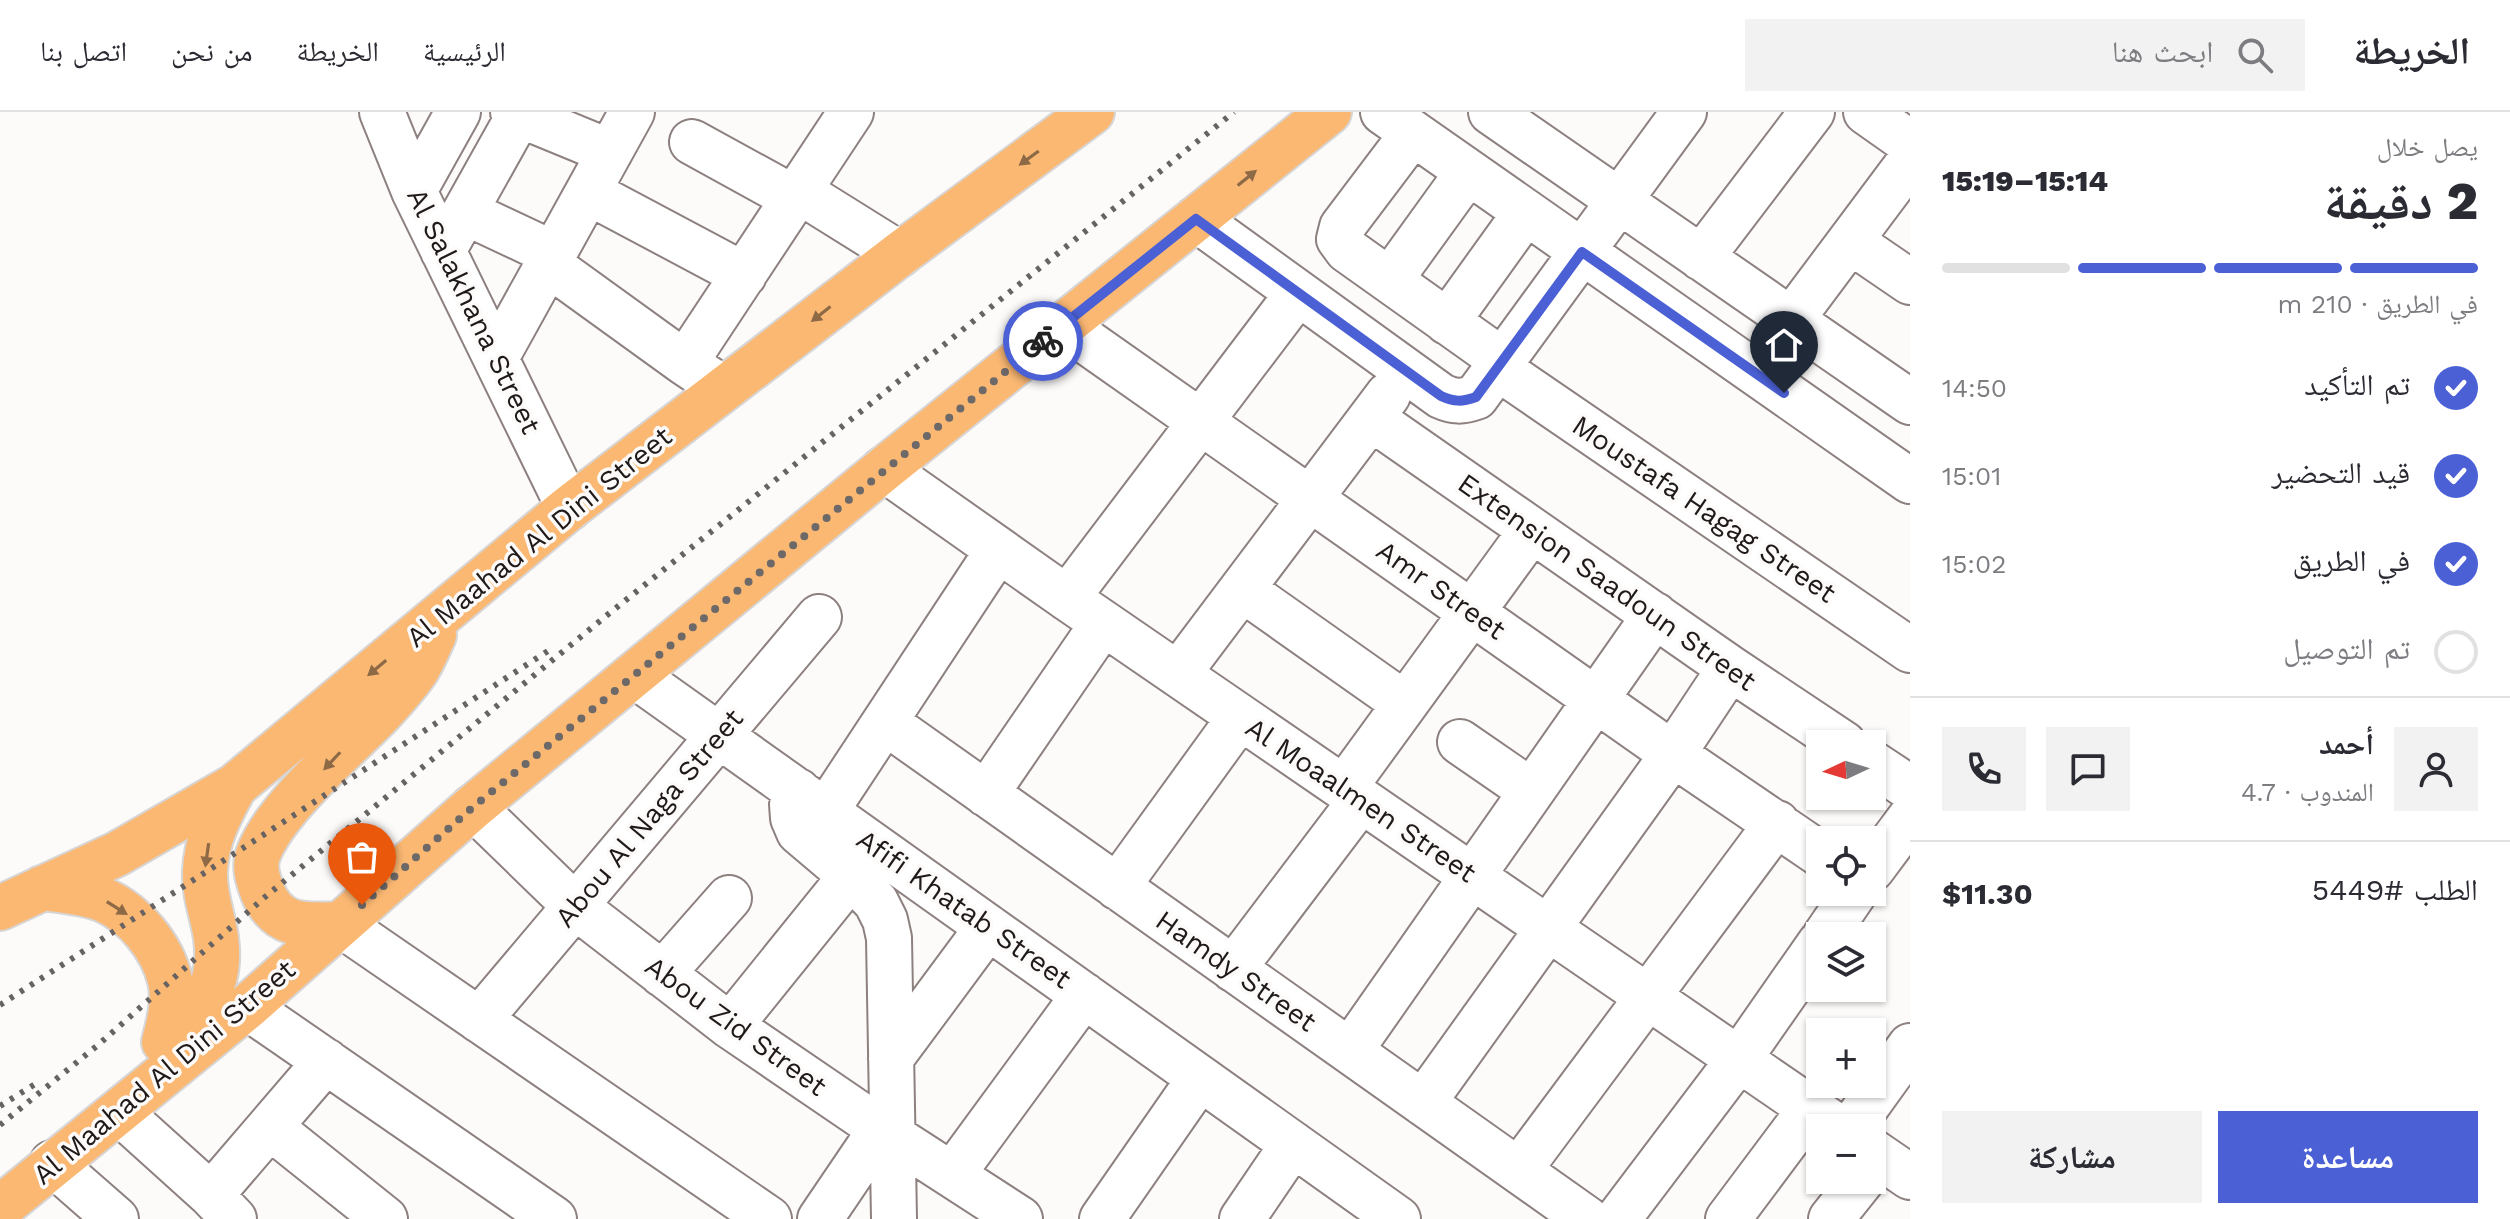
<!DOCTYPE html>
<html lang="ar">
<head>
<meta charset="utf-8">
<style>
	body { margin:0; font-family:"Work Sans","Noto Naskh Arabic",sans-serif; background:#f2f2f3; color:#2b2b33; direction:rtl; height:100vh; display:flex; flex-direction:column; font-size:30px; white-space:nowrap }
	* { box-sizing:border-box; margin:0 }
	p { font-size:26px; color:#7c7c81 }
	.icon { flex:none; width:44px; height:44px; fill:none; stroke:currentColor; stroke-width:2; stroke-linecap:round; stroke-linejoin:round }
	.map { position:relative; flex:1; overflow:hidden; direction:ltr }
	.details { display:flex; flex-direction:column; background:#fff; width:600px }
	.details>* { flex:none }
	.needle { width:52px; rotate:266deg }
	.controls { position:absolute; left:1806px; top:618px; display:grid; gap:16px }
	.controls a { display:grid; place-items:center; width:80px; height:80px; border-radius:0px; background:#fff; box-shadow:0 2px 6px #0004; font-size:40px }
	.pin { position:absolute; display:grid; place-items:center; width:68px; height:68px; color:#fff; margin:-82px -34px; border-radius:50% 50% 50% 0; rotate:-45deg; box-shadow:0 0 8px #0007 }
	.pin .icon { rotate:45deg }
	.courier { position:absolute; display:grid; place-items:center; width:80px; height:80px; margin:-40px; border:6px solid #4b60d5; border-radius:50%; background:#fff; color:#222; box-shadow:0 2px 10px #0007 }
	.summary em { font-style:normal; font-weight:800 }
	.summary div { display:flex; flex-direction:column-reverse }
	.summary { display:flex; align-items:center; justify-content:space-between; height:136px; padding:0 32px }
	h1 { font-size:52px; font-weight:800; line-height:60px }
	.bar { display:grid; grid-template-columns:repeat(4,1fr); gap:12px 8px; align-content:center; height:96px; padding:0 32px }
	.bar i { height:10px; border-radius:6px; background:#e1e1e2 }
	.bar .on { background:#4b60d5 }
	.bar p { grid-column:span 4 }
	.line { display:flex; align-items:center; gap:20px; padding:0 32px; border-top:2px solid #e1e1e2 }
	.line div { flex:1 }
	.round { display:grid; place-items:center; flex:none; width:84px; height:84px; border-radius:0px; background:#f2f2f3 }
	ol { padding:0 32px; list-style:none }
	li { display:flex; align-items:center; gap:24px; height:88px }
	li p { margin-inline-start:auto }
	li .icon { padding:8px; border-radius:50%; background:#4b60d5; color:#fff; stroke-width:4 }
	li:last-child { color:#7c7c81 }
	li i { width:44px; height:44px; border:4px solid #e1e1e2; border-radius:50% }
	.action { display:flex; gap:16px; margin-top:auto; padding:16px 32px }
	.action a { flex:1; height:92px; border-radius:0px; background:#4b60d5; color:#fff; font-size:32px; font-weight:800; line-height:92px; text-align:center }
	.action a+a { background:#f2f2f3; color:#2b2b33 }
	header { display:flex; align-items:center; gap:48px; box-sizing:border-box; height:112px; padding:0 40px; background:#fff; border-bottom:2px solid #e1e1e2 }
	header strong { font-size:38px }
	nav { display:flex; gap:44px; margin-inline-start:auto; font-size:28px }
	.search { width:560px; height:72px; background:#f2f2f3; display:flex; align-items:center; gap:20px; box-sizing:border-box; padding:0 28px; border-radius:0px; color:#7c7c81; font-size:30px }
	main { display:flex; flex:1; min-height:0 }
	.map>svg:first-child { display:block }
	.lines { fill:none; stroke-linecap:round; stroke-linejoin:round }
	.minor-casing { stroke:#8d817f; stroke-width:48 }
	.major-casing { stroke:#d7d6d6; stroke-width:48 }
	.minor { stroke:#fff; stroke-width:44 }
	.major { stroke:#fbb873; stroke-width:44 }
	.rail { stroke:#676362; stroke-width:6; stroke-dasharray:4 8; stroke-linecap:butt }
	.oneway { fill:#8d6946 }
	.done { stroke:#6d6968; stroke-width:8; stroke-dasharray:0 14.4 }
	.route { stroke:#4b60d5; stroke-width:10 }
	.labels { text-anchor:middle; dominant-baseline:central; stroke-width:7; stroke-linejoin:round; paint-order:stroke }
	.street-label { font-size:28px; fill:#1f1a19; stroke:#fdfbfa }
</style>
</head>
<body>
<header>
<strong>الخريطة</strong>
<div class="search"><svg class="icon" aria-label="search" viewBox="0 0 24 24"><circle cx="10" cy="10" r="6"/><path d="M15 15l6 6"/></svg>ابحث هنا</div>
<nav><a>الرئيسية</a><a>الخريطة</a><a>من نحن</a><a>اتصل بنا</a></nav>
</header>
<main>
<section class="details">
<div class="summary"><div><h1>2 دقيقة</h1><p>يصل خلال</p></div><em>15:14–15:19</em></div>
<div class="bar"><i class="on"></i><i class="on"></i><i class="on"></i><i></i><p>في الطريق · 210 m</p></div>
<ol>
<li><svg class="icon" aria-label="check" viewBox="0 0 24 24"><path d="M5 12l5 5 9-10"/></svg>تم التأكيد<p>14:50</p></li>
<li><svg class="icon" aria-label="check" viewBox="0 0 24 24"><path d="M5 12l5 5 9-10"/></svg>قيد التحضير<p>15:01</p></li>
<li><svg class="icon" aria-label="check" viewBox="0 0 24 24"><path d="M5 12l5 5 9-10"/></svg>في الطريق<p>15:02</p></li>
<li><i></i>تم التوصيل</li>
</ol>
<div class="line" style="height:144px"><a class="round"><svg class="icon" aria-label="person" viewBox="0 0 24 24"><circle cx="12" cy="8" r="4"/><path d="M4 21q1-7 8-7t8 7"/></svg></a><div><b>أحمد</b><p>المندوب · 4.7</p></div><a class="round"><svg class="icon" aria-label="chat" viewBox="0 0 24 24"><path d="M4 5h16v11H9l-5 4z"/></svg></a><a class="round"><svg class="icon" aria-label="phone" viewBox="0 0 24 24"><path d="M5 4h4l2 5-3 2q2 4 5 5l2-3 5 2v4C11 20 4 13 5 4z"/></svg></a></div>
<div class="line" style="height:104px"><div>الطلب #5449</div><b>$11.30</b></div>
<div class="action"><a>مساعدة</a><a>مشاركة</a></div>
</section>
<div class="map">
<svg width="1910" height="1107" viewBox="0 0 1910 1107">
	<rect width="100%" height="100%" fill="#fdfbfa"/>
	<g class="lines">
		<defs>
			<path id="minor" d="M382,0l32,79 155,317
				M513,0l97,40
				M1383,0l527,369
				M1491,0l419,290
				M1866,0l44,31
				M1413,21l-71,94 -3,12 8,11 156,111
				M692,30l102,56
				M414,79l44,-79
				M799,79l101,63
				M588,80l156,83
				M465,100l89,42
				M1196,107l245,177c13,6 21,6 35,1l208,-285
				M1850,129l60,41
				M443,139l76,-136
				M1701,146l111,-146
				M548,152l137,99 24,16
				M1390,168l78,-108
				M1791,208l119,-159
				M1447,210l79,-110
				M1063,213l610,429 147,100
				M496,246l136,-246
				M685,251l166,-251
				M1498,256l412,282
				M1371,306l359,250 114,76
				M884,357l183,129 772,530
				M1242,477l163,115
				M1067,486l231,-305
				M1178,562l210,-279
				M634,563l764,544
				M885,610l702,497
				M1460,630l71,49
				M1872,651l38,25
				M1344,676l187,-257
				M798,679l-6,13 1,14 6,14 52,44 25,26 9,18 4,18 5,281
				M986,682l117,-171
				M473,695l102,99 155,120 151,103 139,90
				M826,699l172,-261
				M1872,757l38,-51
				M1117,775l123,-170
				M340,812l429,295
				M1825,824l30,-44
				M1233,857l128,-169
				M662,862l67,-76
				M247,895l307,212
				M479,908l340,-403
				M730,914l121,-150
				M1350,939l305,-436
				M891,946l97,-131
				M1423,991l250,-349 57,-86
				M119,1000l92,83 23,24
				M270,1015l115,92
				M1851,1016l59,-82
				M1872,1039l38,26
				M52,1051l64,56
				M1519,1058l258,-347
				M952,1063l132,-180
				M211,1083l115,-134
				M820,1107l61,-90
				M1102,1107l98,-141
				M1242,1107l51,-75
				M1618,1107l121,-160 81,-116
				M1728,1107l83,-111
				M1831,1107l31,-39"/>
			<path id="major" d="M42,776c21,3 42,4 62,12 31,14 58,47 66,80 5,21 -1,43 -6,62
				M0,796l117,-54 118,-68
				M340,812c-34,1 -61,5 -77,-31 -5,-13 -10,-27 -4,-41 19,-46 85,-101 120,-137 13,-14 29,-31 39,-47 6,-10 11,-22 16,-33
				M165,930c35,-29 58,-54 51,-104 -3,-22 -12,-43 -11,-66 1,-32 15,-59 30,-86l334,-278 331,-254 192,-142
				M0,1096l247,-201 226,-200 411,-338 445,-357"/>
		</defs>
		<use href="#minor" class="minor-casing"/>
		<use href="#major" class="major-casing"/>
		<use href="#minor" class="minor"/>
		<use href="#major" class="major"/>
		<path class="rail" d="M0,893l551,-356
			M0,994l40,-25
			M0,1013l98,-80 167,-148 341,-281 628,-504"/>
	</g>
	<defs><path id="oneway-solid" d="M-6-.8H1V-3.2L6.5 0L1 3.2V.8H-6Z" transform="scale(2)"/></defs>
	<g class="oneway">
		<use href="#oneway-solid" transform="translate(1029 46) rotate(144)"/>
		<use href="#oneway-solid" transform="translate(1247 66) rotate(-39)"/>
		<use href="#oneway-solid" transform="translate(821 202) rotate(142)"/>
		<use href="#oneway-solid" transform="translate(377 556) rotate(140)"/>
		<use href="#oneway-solid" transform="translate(332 649) rotate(133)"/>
		<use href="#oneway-solid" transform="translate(207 743) rotate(98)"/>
		<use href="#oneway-solid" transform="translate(117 796) rotate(32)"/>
	</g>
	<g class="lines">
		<path class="done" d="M362,793l111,-98 570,-466"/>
		<path class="route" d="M1043,229l153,-122 245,177c13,6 21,6 35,1l106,-145 202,141"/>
	</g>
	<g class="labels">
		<g class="street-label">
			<text transform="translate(474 199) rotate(64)">Al Salakhana Street</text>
			<text transform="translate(1704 397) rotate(34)">Moustafa Hagag Street</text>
			<text transform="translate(539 425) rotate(-39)">Al Maahad Al Dini Street</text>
			<text transform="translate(1607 470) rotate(35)">Extension Saadoun Street</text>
			<text transform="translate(1441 478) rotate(35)">Amr Street</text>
			<text transform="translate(1361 688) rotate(34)">Al Moaalmen Street</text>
			<text transform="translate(649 706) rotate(-50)">Abou Al Naga Street</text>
			<text transform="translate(964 797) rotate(35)">Afifi Khatab Street</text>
			<text transform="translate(1236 859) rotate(35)">Hamdy Street</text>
			<text transform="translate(736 914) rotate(36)">Abou Zid Street</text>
			<text transform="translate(164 960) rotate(-40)">Al Maahad Al Dini Street</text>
		</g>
	</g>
</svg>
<div class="controls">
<a><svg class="needle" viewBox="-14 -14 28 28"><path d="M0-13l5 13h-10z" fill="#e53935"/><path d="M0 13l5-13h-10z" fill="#7c7c81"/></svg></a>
<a><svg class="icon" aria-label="locate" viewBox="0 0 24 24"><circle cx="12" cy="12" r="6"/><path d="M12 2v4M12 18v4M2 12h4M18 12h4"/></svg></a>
<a><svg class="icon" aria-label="layers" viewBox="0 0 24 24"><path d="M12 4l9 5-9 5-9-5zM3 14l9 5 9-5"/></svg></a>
<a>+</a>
<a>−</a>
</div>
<div class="pin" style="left:362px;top:793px;background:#ea580c"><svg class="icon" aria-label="bag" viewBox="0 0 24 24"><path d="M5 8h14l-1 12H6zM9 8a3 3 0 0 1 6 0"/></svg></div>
<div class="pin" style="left:1784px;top:281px;background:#1f2937"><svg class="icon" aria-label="home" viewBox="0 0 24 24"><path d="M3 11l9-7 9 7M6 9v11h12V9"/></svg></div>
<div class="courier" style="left:1043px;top:229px"><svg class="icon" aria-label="bike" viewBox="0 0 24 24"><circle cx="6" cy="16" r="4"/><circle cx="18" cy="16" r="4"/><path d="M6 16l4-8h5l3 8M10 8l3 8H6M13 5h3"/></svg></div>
</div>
</main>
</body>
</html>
